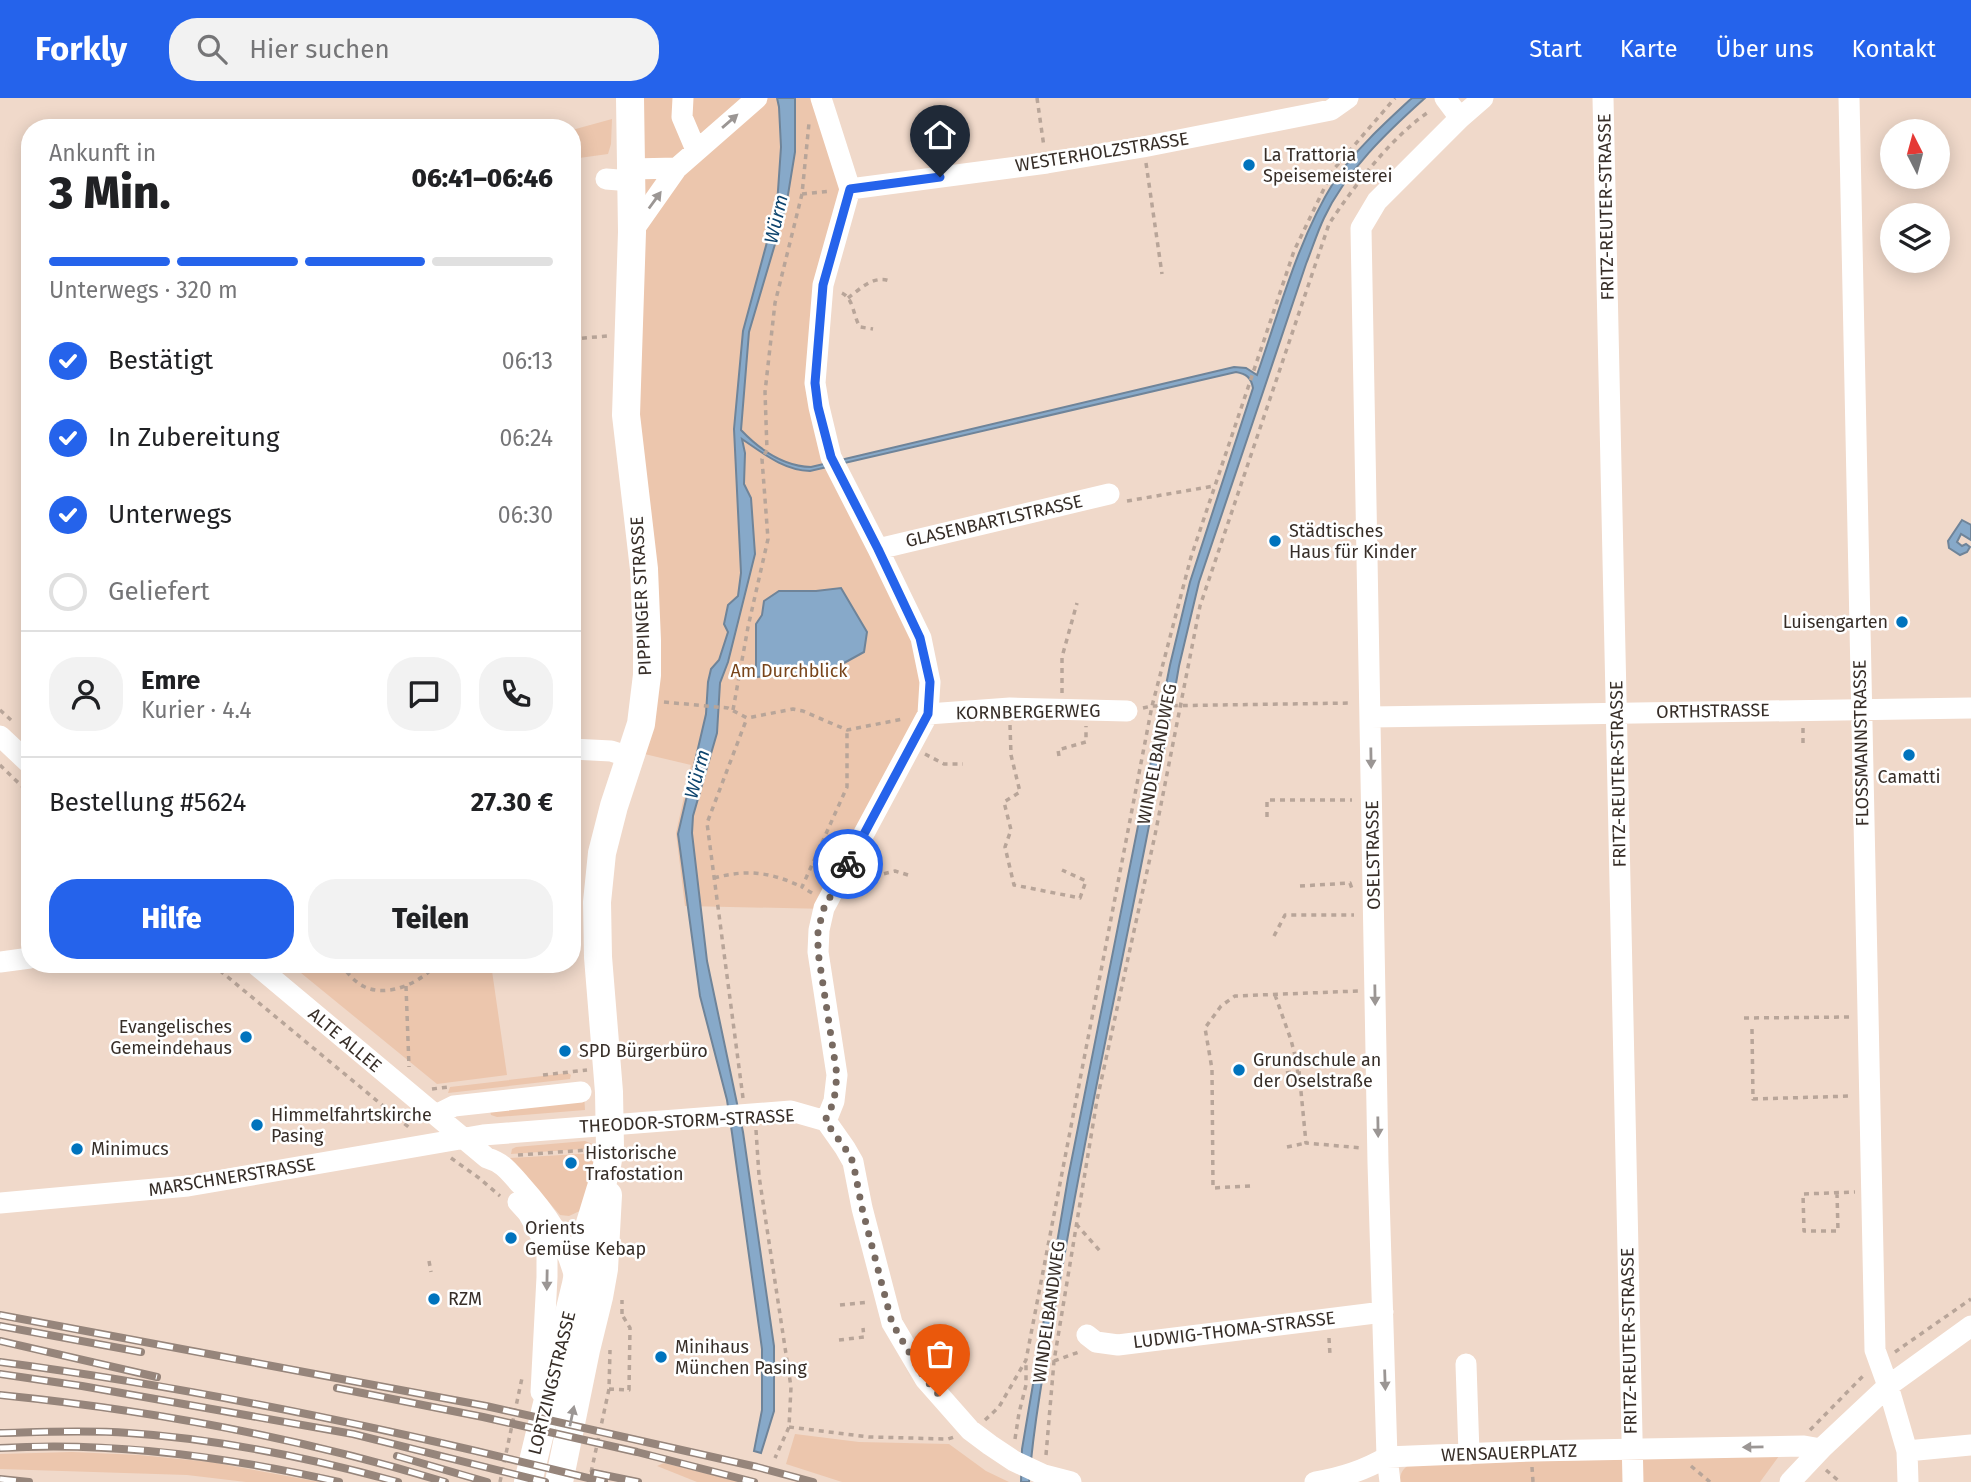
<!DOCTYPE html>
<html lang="de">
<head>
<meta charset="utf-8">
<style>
	body { margin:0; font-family:"Fira Sans",sans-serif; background:#f2f2f2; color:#202124; height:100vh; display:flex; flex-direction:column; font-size:26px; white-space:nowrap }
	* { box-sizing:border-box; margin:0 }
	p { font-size:23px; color:#757577 }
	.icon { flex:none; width:38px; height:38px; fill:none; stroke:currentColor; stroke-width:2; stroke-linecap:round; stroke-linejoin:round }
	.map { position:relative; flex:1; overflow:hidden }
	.sheet { position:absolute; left:21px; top:21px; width:560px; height:854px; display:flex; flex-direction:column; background:#fff; border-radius:28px; box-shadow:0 4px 18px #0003 }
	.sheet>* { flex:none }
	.needle { width:46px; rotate:354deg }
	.tools { position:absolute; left:1880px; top:21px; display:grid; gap:14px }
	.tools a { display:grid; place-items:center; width:70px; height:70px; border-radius:50%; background:#fff; box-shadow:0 4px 18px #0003; font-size:35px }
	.pin { position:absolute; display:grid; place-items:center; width:60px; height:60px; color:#fff; margin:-72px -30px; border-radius:50% 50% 50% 0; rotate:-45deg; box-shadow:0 0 7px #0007 }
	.pin .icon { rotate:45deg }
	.courier { position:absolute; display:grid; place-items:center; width:70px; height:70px; margin:-35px; border:5px solid #2563eb; border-radius:50%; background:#fff; color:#222; box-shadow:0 2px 9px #0007 }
	.head em { font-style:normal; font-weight:800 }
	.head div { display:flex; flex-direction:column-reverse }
	.head { display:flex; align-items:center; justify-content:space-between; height:119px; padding:0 28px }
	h1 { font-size:46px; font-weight:800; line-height:52px }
	.bar { display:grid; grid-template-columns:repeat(4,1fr); gap:10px 7px; align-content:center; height:84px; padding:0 28px }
	.bar i { height:9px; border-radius:5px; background:#e0e0e0 }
	.bar .active { background:#2563eb }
	.bar p { grid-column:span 4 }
	.line { display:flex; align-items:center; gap:18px; padding:0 28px; border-top:2px solid #e0e0e0 }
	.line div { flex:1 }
	.round { display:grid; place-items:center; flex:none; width:74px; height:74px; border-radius:28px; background:#f2f2f2 }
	ol { padding:0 28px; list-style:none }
	li { display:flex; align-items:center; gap:21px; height:77px }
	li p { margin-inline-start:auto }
	li .icon { padding:7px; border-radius:50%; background:#2563eb; color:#fff; stroke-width:4 }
	li:last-child { color:#757577 }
	li i { width:38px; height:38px; border:4px solid #e0e0e0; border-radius:50% }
	.action { display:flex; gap:14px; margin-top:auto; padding:14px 28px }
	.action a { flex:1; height:80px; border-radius:28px; background:#2563eb; color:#fff; font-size:28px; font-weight:800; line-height:80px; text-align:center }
	.action a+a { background:#f2f2f2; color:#202124 }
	header { display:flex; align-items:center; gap:42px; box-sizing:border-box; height:98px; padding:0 35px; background:#2563eb; color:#fff }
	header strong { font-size:33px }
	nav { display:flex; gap:38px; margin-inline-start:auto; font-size:24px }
	.search { width:490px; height:63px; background:#f2f2f2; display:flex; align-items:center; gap:18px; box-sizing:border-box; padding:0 24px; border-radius:28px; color:#757577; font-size:26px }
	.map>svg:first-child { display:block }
	.green { fill:#ecc6ad }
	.water { fill:#87a9c9; stroke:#6f8499; stroke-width:2 }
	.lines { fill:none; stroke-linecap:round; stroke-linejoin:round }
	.path { stroke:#b8a599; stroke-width:3.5; stroke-dasharray:5 5; stroke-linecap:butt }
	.minor { stroke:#fff; stroke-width:21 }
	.major { stroke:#fff; stroke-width:28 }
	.rail-casing { stroke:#96857b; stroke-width:8 }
	.rail { stroke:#fff; stroke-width:5; stroke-dasharray:16; stroke-linecap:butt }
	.oneway { fill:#9b9694 }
	.done { stroke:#786a61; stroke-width:7; stroke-dasharray:0 12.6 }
	.route { stroke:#2563eb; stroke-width:9 }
	.poi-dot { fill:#0073bd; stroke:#fff; stroke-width:2.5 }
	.labels { text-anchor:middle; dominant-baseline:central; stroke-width:5; stroke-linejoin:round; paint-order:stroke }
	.street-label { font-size:18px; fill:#372e28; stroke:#fff }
	.poi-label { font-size:18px; fill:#372e28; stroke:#fff; text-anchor:start }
	.park-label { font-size:18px; fill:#78441a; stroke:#fff }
	.water-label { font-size:19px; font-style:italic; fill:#0e456f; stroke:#fff }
</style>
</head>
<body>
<header>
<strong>Forkly</strong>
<div class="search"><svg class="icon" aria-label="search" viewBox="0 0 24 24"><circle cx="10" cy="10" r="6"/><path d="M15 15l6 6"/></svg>Hier suchen</div>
<nav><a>Start</a><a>Karte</a><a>Über uns</a><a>Kontakt</a></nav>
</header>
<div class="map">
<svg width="1971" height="1384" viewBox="0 0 1971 1384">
	<rect width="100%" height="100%" fill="#f0d9ca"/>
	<path class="green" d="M641,0h191l25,90 -28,99 -9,101 14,61 98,232 -104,228 -143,-3 -9,-73 15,-68 -55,-13z
		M612,21l-1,25 -3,10 -36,5v-29z
		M290,866h201l16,111 -70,9z
		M568,975l3,2 -1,4 -122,14 2,-6z
		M584,995l1,17 -88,7 -6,-2 -2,-8z
		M585,1043l10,4 1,3 -85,6 1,-5 4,-2z
		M597,1055l-11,55 -17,8 -9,-1 -50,-57z
		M795,1336l64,8 90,2 37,27 23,11h-167l-56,-18z
		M72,1354l67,3 72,7 109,20h-74l-59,-7 -187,-6v-15z
		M1779,1358l-19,26h-360c0,-10 3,-13 10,-18z
		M664,1365l76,19h-43l-40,-16z"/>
	<path class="water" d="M777,0h18v54l-9,55 -37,125 -8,98c19,20 42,36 70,37l423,-100 12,1 11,7c23,-66 41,-136 78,-195 18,-28 52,-59 77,-82h13c-38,34 -79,73 -101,120 -7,15 -12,31 -18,46l-107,318 -20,84c-34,198 -81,394 -115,592 -13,74 -29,149 -35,224h-8l1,-33 46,-271 102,-513 20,-83 63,-194c-2,-11 -7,-14 -17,-16l-426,99c-27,-1 -47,-18 -68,-32l3,14 -1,31 7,14 4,56 -27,108 -8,21 -3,50 -24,83 -1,17 15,128 36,171 31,214v65l-13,42 -7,-2 8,-41v-61l-30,-216 -5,-33 -27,-104 -22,-162 28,-120 2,-32 3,-13 8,-9 9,-28 -4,-8 4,-19 10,-9 3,-23 -7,-144 9,-98 34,-126 4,-58 -2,-40z
		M1962,422l9,5v15l-10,-6 -4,8 5,4 4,-2 4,3 -3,5 -7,3 -11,-7 -1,-7z
		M841,490l26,44 -3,20 -38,21 -70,4v-53l6,-9 2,-14 15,-10h37z"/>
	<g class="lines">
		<path class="path" d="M1037,0l7,49
			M1146,65l16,111
			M802,96l29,-3
			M842,195c12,6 11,23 18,34l13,2
			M848,200c13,-10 26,-23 42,-17
			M572,241l36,-3
			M578,336h3
			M1127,403l87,-15
			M1062,595v-36l15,-54
			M664,604l64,6 19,10 46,-9 10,2 44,19 56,-11
			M1143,610l9,-2 200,-3
			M0,612l11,10
			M733,612l15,-83 20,-88 -6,-80 5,-9 -2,-58 10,-89 27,-109 7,-71
			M1010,627l1,30 9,37 -16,10 7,28 -6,17 9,38 66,13 6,-17 -24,-11
			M1803,645v-16
			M925,656l19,10h19
			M1059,658l-1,-6 28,-8v-16
			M0,667l30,29
			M1267,719v-17h85
			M869,766l10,11 16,-4 13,4
			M714,780c33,-9 57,-6 88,9
			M1300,788l50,-3 2,6
			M812,795l-10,-6 45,-100v-56
			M1274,838l11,-21h69
			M212,866l199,165
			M340,866c7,8 15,19 25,23 24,11 56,-5 72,-23
			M406,888l3,81
			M1275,897l16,45 8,31 7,72 56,5
			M1744,920l107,-1
			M1752,931l1,70 99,-3
			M1286,975l13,-2
			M543,977l44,-5
			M432,991l16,-2
			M743,1000l-36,-275 40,-105
			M756,1032l3,46 32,211 -2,40 -14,31
			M1287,1049l19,-4
			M518,1057l69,-5
			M451,1060l28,20 21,18
			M1250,1088l-37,2 -1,-119 -7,-41 16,-22 14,-10 123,-5
			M1837,1095l1,38h-34l-1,-37 52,-2
			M1076,1126l24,27
			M429,1163l2,11
			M840,1207l29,-3
			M622,1216v-14
			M1329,1240l1,17h2
			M839,1242l25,-3 -1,-9
			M1895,1254l76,-53
			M1054,1263l25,-9
			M609,1291l20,1 1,-62 -9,-15
			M985,1322l14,-13 27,-47 126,-654 39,-149 103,-306 39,-81 62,-72
			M789,1329l80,10 79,2 6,-2
			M1810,1332l54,-55
			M1015,1341l4,-26 7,-28v-24
			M1046,1357l8,-94 43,-261 58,-265 45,-229 129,-382c25,-38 63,-88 101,-113
			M1691,1368l19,16
			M1532,1369l1,15
			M1826,1372l14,12
			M500,1384l22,-104
			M589,1384l20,-93 1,-39"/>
		<path class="minor" d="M683,0l-1,19 14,33
			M821,0l29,91 -27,96 -8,98 4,24 12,50 47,92 43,89 9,44 -2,32 -104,194 -5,22 -1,22 19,123 -3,26 -8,20
			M1445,0l15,20
			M1603,0l30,1384
			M1849,0l26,1252 13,36 19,65 1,31
			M631,71l46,-1 80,-70
			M606,81l25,2
			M850,91l197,-26 96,-16 188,-37 17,-12
			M632,134l45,-64
			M878,451l231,-55
			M928,616l82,-6 117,3
			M1370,619l601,-9
			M0,638l30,28
			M572,651l39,2 19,6
			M0,864l30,-4
			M255,866l232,194c17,5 22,14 34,27 25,28 45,56 54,93
			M436,1017l18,-9 127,-14
			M518,1104l10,11 12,21 7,21v22l-6,115
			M0,1105l188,-17 295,-51 308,-24 35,10 19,27 8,14 9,46 30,115 33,56 45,51 20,15 24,16 30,14 27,7
			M1087,1237l9,7 22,3 265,-33
			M1466,1266l3,90
			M1907,1353l64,-6
			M1315,1384c25,-4 50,-12 72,-25l145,-6 272,-5 17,3
			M1390,1384l-3,-25 -9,-294 -17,-935 16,-27 83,-83 23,-20
			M1790,1384l33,-35 65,-61 83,-60"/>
		<path class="major" d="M528,1384l48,-198 7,-38 23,-75 4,-23 -1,-56 -11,-135 -1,-55 5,-49 12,-47 27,-82 6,-49v-34l-3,-72 -18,-154 6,-183 -2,-134
			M559,1384l27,-132 13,-53 5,-28 4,-74"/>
		<defs>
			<path id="rail" d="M0,1217l486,91 271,61 56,15
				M0,1228l141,26
				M0,1243l157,36
				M0,1264c204,27 405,70 604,120
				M0,1276l82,12 271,48 192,48
				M337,1290l146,29 154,35 117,30
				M0,1297c150,15 301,43 445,87
				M0,1335c43,-1 86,-3 129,0 91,6 181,25 269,49
				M0,1350c113,-7 229,9 339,34
				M397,1358l90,26
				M594,1375l44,9
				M0,1381l29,3"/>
		</defs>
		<use href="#rail" class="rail-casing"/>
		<use href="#rail" class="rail"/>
	</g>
	<defs><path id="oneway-solid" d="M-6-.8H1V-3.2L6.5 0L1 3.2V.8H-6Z" transform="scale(1.75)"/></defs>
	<g class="oneway">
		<use href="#oneway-solid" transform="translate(730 23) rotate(-41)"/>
		<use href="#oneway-solid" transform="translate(655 102) rotate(-54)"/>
		<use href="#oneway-solid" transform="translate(1371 660) rotate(89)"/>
		<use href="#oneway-solid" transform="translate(1375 897) rotate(89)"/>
		<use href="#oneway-solid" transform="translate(1378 1029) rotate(89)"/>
		<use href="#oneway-solid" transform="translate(547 1182) rotate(91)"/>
		<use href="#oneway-solid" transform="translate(1385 1282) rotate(88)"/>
		<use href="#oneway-solid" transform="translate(572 1318) rotate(-78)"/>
		<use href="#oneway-solid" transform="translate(1753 1349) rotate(179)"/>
	</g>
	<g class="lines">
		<path class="done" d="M848,766l-24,44 -6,22v22l19,123 -3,26 -9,20 20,27 8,14 9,46 30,115 33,56 15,17"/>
		<path class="route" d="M848,766l80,-150 2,-32 -10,-44 -42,-89 -47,-92 -13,-50 -3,-24 8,-98 27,-96 90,-12"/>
	</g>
	<g class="poi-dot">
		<circle cx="1249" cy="67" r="7"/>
		<circle cx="1275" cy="443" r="7"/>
		<circle cx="1902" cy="524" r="7"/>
		<circle cx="1909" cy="657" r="7"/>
		<circle cx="246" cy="939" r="7"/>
		<circle cx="565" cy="953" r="7"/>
		<circle cx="1239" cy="972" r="7"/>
		<circle cx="257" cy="1027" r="7"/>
		<circle cx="77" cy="1051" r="7"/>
		<circle cx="571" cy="1065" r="7"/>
		<circle cx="511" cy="1140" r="7"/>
		<circle cx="434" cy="1201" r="7"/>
		<circle cx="661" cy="1259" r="7"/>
	</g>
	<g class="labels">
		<g class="street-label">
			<text transform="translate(1102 54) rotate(-9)">WESTERHOLZSTRASSE</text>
			<text transform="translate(1606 109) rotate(-91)">FRITZ-REUTER-STRASSE</text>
			<text transform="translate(994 423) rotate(-13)">GLASENBARTLSTRASSE</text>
			<text transform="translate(641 498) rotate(-93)">PIPPINGER STRASSE</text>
			<text transform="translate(1713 613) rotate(-1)">ORTHSTRASSE</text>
			<text transform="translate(1028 614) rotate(-1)">KORNBERGERWEG</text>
			<text transform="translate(1861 645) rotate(-91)">FLOSSMANNSTRASSE</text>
			<text transform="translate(1157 656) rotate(-79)">WINDELBANDWEG</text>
			<text transform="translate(1618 676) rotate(-91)">FRITZ-REUTER-STRASSE</text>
			<text transform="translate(1373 757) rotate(-91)">OSELSTRASSE</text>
			<text transform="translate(345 942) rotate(40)">ALTE ALLEE</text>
			<text transform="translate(687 1023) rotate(-3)">THEODOR-STORM-STRASSE</text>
			<text transform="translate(232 1079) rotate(-9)">MARSCHNERSTRASSE</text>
			<text transform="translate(1049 1214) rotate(-82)">WINDELBANDWEG</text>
			<text transform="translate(1234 1232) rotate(-7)">LUDWIG-THOMA-STRASSE</text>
			<text transform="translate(1629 1243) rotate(-91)">FRITZ-REUTER-STRASSE</text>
			<text transform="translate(552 1285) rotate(-76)">LORTZINGSTRASSE</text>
			<text transform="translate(1509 1355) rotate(-2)">WENSAUERPLATZ</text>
		</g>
		<g class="poi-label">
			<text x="1263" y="57">La Trattoria<tspan x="1263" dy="21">Speisemeisterei</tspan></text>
			<text x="1289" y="433">Städtisches<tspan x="1289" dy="21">Haus für Kinder</tspan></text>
			<text x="1888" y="524" text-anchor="end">Luisengarten</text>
			<text x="1909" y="679" text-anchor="middle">Camatti</text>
			<text x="232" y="929" text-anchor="end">Evangelisches<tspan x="232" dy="21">Gemeindehaus</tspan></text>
			<text x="579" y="953">SPD Bürgerbüro</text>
			<text x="1253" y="962">Grundschule an<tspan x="1253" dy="21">der Oselstraße</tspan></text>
			<text x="271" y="1017">Himmelfahrtskirche<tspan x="271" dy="21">Pasing</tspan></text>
			<text x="91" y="1051">Minimucs</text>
			<text x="585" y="1055">Historische<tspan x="585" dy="21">Trafostation</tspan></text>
			<text x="525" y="1130">Orients<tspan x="525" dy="21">Gemüse Kebap</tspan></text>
			<text x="448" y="1201">RZM</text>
			<text x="675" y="1249">Minihaus<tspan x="675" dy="21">München Pasing</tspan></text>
		</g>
		<g class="park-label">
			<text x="789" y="573">Am Durchblick</text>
		</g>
		<g class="water-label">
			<text transform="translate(776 121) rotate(-77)">Würm</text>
			<text transform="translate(697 676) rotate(-75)">Würm</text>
		</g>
	</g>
</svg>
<div class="tools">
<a><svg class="needle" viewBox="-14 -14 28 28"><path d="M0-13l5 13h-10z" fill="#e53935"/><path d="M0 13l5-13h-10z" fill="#757577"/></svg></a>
<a><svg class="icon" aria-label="layers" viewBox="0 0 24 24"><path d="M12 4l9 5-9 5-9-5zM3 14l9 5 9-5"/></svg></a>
</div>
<div class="pin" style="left:940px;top:1298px;background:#ea580c"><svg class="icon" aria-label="bag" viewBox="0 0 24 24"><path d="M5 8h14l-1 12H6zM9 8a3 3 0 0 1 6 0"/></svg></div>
<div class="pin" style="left:940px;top:79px;background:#1f2937"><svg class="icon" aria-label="home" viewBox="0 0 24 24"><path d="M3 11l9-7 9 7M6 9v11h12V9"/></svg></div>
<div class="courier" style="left:848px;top:766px"><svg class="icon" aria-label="bike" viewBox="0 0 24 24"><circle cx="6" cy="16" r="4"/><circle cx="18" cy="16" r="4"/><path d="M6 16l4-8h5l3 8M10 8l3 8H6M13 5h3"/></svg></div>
<section class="sheet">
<div class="head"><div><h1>3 Min.</h1><p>Ankunft in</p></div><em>06:41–06:46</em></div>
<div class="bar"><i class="active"></i><i class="active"></i><i class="active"></i><i></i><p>Unterwegs · 320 m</p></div>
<ol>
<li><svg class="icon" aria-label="check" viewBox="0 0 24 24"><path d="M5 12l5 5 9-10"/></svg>Bestätigt<p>06:13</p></li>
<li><svg class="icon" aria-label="check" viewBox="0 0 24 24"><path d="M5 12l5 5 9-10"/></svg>In Zubereitung<p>06:24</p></li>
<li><svg class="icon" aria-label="check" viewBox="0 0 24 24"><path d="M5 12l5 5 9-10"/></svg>Unterwegs<p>06:30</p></li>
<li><i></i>Geliefert</li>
</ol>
<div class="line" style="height:126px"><a class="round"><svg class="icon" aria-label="person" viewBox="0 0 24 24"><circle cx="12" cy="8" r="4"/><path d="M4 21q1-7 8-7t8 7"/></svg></a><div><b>Emre</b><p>Kurier · 4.4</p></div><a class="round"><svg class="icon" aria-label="chat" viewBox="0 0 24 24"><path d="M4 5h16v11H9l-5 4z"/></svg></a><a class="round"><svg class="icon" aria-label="phone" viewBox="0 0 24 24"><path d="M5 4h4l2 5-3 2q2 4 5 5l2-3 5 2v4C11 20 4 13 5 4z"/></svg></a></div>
<div class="line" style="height:91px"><div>Bestellung #5624</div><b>27.30 €</b></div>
<div class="action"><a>Hilfe</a><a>Teilen</a></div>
</section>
</div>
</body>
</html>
